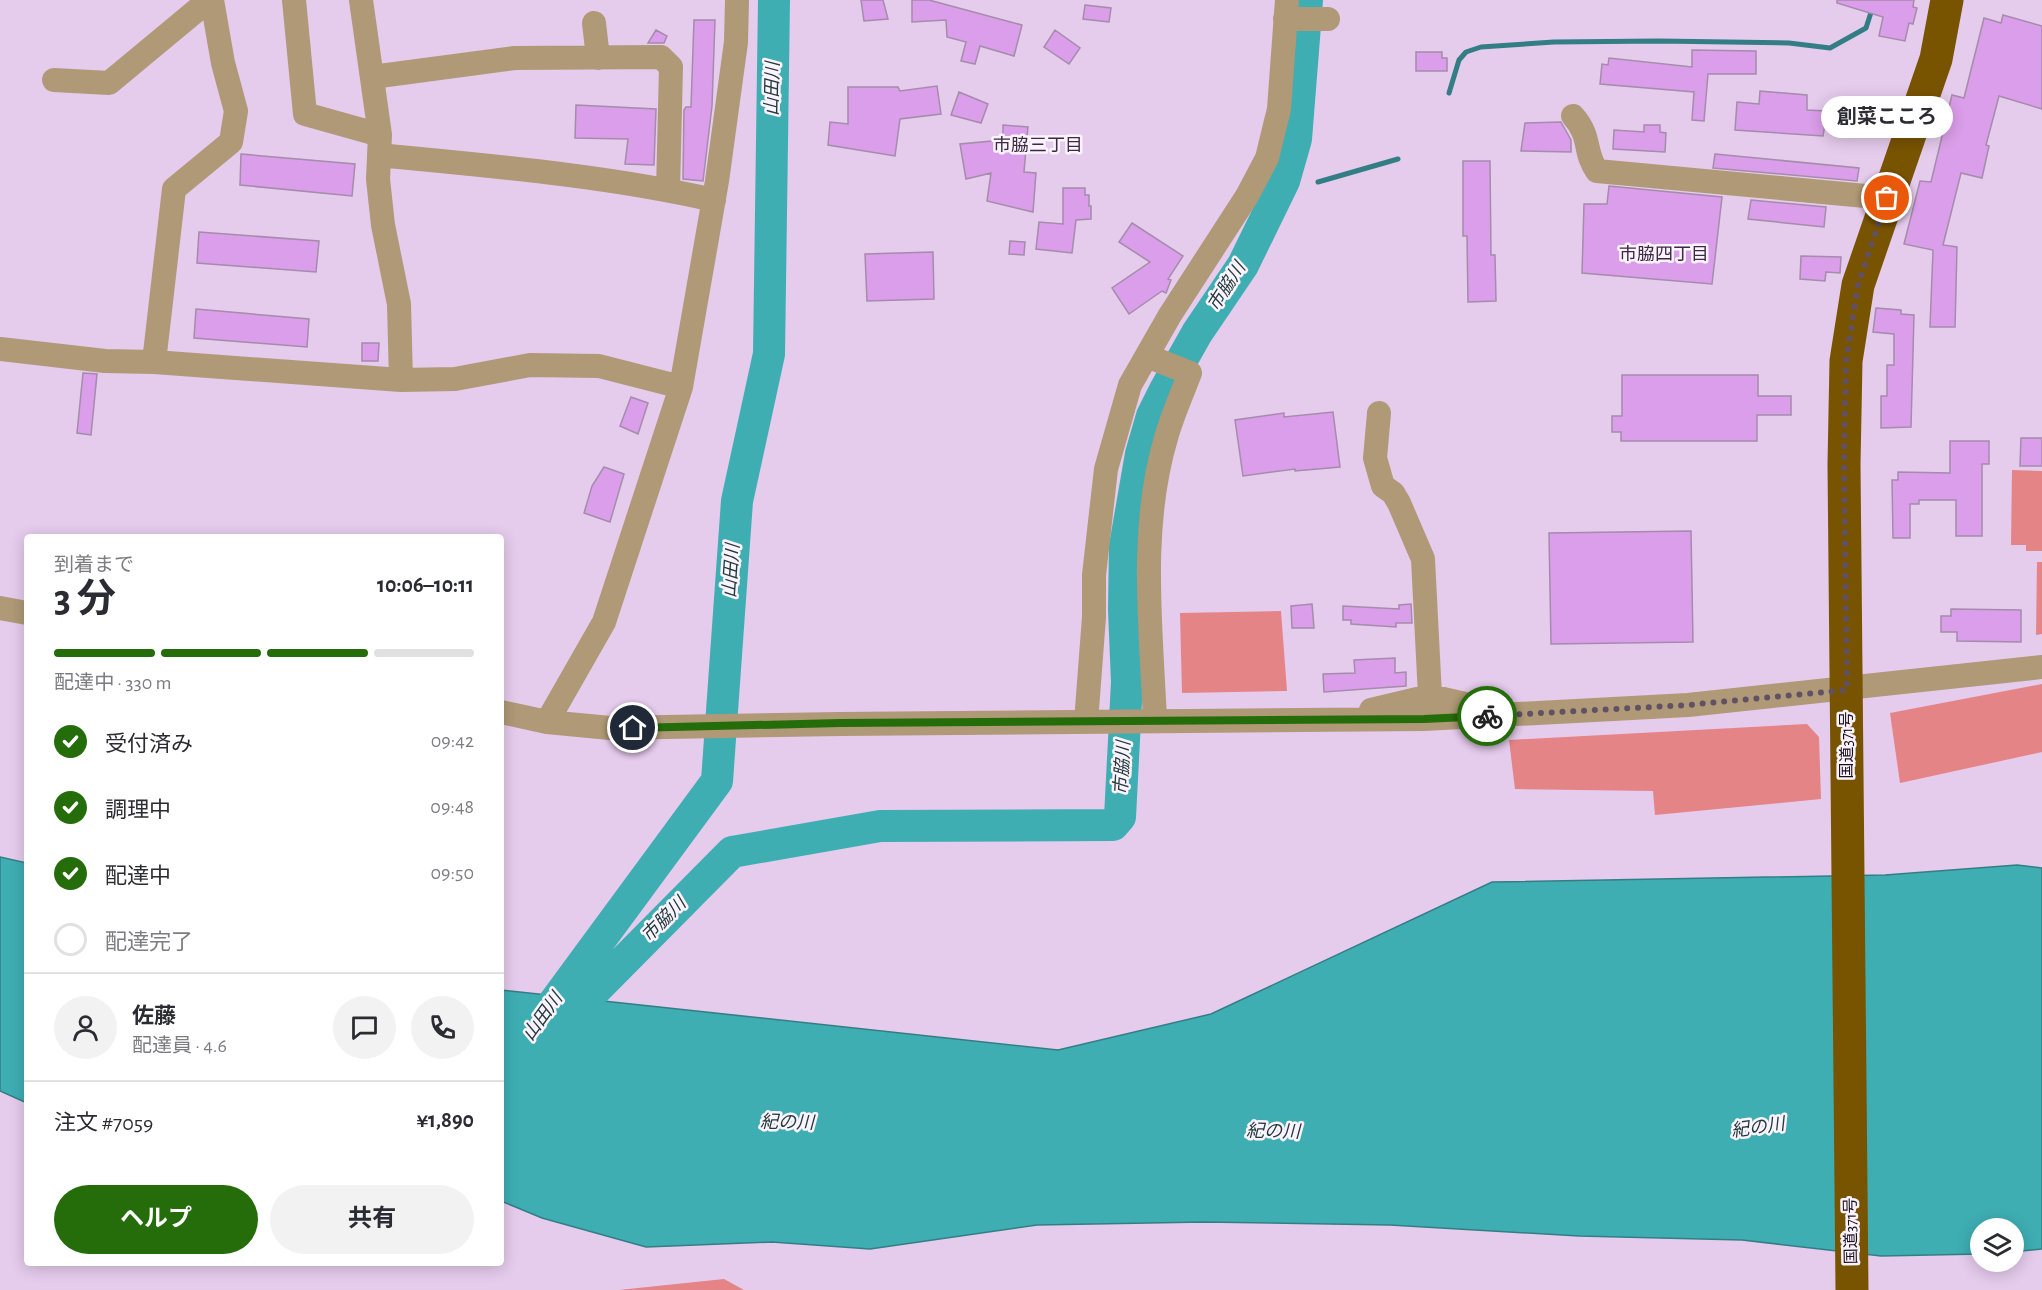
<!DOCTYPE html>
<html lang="ja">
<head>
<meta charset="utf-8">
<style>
	body { margin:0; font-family:"Alegreya Sans","Noto Sans JP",sans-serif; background:#f2f2f3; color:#2b2b33; height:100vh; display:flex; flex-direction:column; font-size:22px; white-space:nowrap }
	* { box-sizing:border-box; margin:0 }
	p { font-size:20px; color:#7c7c81 }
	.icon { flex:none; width:33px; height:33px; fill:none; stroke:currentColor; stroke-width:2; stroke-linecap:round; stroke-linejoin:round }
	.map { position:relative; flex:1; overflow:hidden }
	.side { position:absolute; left:24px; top:534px; width:480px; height:732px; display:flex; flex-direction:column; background:#fff; border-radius:6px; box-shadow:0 3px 15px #0003 }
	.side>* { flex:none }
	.tools { position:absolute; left:1970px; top:1218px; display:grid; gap:12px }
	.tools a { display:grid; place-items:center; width:54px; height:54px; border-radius:50%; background:#fff; box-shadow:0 3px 15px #0003; font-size:30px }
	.pin { position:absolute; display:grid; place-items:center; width:51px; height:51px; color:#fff; margin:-26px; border:3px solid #fff; border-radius:50%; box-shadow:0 2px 6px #0007 }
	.courier { position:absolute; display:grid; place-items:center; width:60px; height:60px; margin:-30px; border:4px solid #256d0a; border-radius:50%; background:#fff; color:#222; box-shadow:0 2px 8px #0007 }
	.bubble { position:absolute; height:42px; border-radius:21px; background:#fff; box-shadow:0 3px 15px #0003; font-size:20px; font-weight:700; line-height:42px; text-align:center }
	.summary em { font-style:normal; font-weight:700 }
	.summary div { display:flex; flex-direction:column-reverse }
	.summary { display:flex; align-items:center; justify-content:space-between; height:102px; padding:0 30px }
	h1 { font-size:39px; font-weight:700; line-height:45px }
	.bar { display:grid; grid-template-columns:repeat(4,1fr); gap:9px 6px; align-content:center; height:72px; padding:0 30px }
	.bar i { height:8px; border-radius:4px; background:#e1e1e2 }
	.bar .current { background:#256d0a }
	.bar p { grid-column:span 4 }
	.line { display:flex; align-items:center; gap:15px; padding:0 30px; border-top:2px solid #e1e1e2 }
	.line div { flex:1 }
	.round { display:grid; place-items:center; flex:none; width:63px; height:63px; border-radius:32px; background:#f2f2f3 }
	ol { padding:0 30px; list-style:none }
	li { display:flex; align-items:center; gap:18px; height:66px }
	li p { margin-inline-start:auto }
	li .icon { padding:6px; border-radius:50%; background:#256d0a; color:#fff; stroke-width:4 }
	li:last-child { color:#7c7c81 }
	li i { width:33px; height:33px; border:3px solid #e1e1e2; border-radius:50% }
	.button { display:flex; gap:12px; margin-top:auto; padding:12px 30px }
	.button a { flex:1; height:69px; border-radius:36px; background:#256d0a; color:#fff; font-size:24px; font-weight:700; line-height:69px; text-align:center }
	.button a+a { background:#f2f2f3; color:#2b2b33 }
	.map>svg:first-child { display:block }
	.green { fill:#e48486 }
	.water { fill:#3eaeb3; stroke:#337e85; stroke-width:1.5 }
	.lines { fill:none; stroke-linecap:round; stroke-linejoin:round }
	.stream { stroke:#337e85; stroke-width:5 }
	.river { stroke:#3eaeb3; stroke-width:32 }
	.building { fill:#db9eea; stroke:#a48caa; stroke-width:1.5 }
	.minor { stroke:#af9976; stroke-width:24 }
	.highway { stroke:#795400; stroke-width:33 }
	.done { stroke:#605164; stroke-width:6; stroke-dasharray:0 10.8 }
	.route { stroke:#256d0a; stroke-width:8 }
	.labels { text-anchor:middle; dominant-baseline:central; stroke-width:5; stroke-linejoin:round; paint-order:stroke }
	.street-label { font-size:16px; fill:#180f1a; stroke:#fbf3fd }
	.water-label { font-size:18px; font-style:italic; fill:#223a3c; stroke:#fbf3fd }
	.neighbourhood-label { font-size:18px; fill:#3d2943; stroke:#fbf3fd }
</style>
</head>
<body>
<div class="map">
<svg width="2042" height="1290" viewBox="0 0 2042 1290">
	<rect width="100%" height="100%" fill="#e5cbec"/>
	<path class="green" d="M2012,470l30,1v80h-16v-6h-15z
		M2037,562h5v72l-6,1z
		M1281,611l6,80 -105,2 -2,-80z
		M2042,684v68l-142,31 -10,-70z
		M1807,724l12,13 2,62 -166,16 -2,-24 -138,-2 -6,-49z
		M724,1279l20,11h-125z"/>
	<path class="water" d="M0,857l27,6v240l-27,-12z
		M2017,865l25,3v381l-29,3v-24h-33v26l-99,2 -139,-16 -163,-4 -189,-11 -186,-3 -167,3 -167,24 -98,-7 -126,5 -104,-29 -41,-17v-211l557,60 153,-36 281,-132 393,-7z"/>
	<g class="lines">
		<path class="stream" d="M1449,93l10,-33 7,-8 15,-5 73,-5 105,-1 130,2 41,5 36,-20 9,-28
			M1318,182l80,-23"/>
		<path class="river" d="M536,1027l181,-246 20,-280 32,-147 5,-354
			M501,1085l231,-233 148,-26 233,-1 7,-8 7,-135 -3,-72 1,-64 16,-92 11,-38 14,-28 31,-55 46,-68 41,-84 12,-42 11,-139"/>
	</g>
	<path class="building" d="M861,0h22l5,19 -24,2z
		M912,0h17l93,25 -8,31 -34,-10 -5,18 -14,-3 5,-19 -19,-5 -1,-17 -34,2z
		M1837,0h77l-1,7 4,1 -4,16 -4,-1 -4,18 -26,-5 4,-19 -46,-14z
		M1085,5l26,3 -2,14 -26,-3z
		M2003,15l39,11v83l-43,-13 -13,49 3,1 -7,32 -21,-5 -18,72 14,2 -2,80h-25l3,-77 -29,-6 16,-63 11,1 21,-87 12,3 20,-80 17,5z
		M694,20h21l-3,86 -9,75 -20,-2 1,-69 2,-3h5z
		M656,30l11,6 -3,7h-16z
		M1055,30l25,18 -11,16 -25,-17z
		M1692,50l64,1v23h-48l-4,47 -12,-1 2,-28 -94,-8 2,-20 6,1 1,-7 83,9z
		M1416,52h26v6h5v13h-31z
		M937,86l4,28 -41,5 -5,37 -67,-11 2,-23 18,2v-37h50l2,4z
		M1760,91l47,4v15l20,1 -4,25 -88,-6 2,-28 22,2z
		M959,92l29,12 -7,19 -30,-8z
		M576,105l80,4 -2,56 -29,-1 3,-25 -53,-1z
		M1561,122l10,18v12l-50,-1 4,-28z
		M1003,125l25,2 -4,45 12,1 -3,39 -46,-11 4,-28 -25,6 -6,-35 43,-4z
		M1644,125h16v7l6,1 -1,19 -52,-3 1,-19 30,2z
		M241,154l114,10 -3,32 -112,-11z
		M1715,154l144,14 -2,13 -144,-13z
		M1463,161h27l1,94h4l1,46 -28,1 -1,-66h-4z
		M1609,186l113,11 -10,87 -130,-11 2,-69h23z
		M1063,188h22v7h4v11h2v13l-15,1 -4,33 -36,-4 3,-27 24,2z
		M1751,200l75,7 -2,20 -76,-8z
		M1132,223l51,33 -15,23 3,1 -5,13 -4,-2 -33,23 -17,-26 38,-26 -31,-20z
		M199,232l120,9 -3,31 -119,-9z
		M1010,241l15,1 -1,13 -15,-1z
		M933,252l1,47 -67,2 -2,-47z
		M1801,256l40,1 -1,16 -14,-1 -1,9 -25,-2z
		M1876,308l25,2v4l13,1 -3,112 -30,1v-32h6v-31h7v-31l-21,-2z
		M196,309l113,10 -2,28 -113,-9z
		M362,343h17l-1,18h-16z
		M83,373l14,1 -6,61 -14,-2z
		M1622,375h136v21h33v19h-34v26h-136v-9h-9v-16h10z
		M631,397l17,6 -10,31 -18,-8z
		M1333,412l7,55 -45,4v-2l-52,7 -8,-56 49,-7v4z
		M2021,438h21v28h-22z
		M1950,441h39v23h-7v72h-26v-36h-37v4h-9v34h-17l-1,-58h6v-8l52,1z
		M604,467l20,7 -14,48 -26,-9 8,-27z
		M1691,531l2,111 -142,2 -2,-111z
		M1312,604l2,24h-22l-1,-22z
		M1411,604l1,19h-16v4l-45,-3v-4h-8v-14l56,3v-4z
		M1951,609l70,1v32l-64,-1v-9h-16v-16h10z
		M1395,658v15l11,-1v14l-82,6 -1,-18 32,-1 -1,-13z"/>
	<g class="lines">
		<path class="minor" d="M294,0l11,114 75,21 -2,44 5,46 16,79 2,76
			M361,0l19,135
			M1285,19h43
			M594,23l4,35
			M372,77l143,-19 146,-1 10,10 -3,123
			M54,80l55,3 100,-83
			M1573,116c19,21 10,35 24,55l290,27
			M379,155c111,11 225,20 335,45
			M0,349l105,12 49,1 247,18 54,-1 75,-14 69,1 82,21
			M1147,356l43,17c-8,21 -18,43 -24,65 -27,91 -15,189 -11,283
			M154,362l20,-173 57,-47 5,-31 -13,-48 -11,-63
			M1379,413l-4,45 8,28 10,7 6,10 24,56 7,137
			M0,608l27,5
			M1371,710l59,-14 53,12
			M501,712l46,10 63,6 230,-4 584,-5 264,-14 354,-38
			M547,722l57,-100 77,-235 36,-206 19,-139 1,-42
			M1086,722l8,-105v-42l12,-106 24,-84 40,-70 77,-119 20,-38 12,-49 8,-109"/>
		<path class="highway" d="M1852,1290l-8,-826 2,-103 12,-76 78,-226 11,-59"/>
	</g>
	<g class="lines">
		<path class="done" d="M1487,716l201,-11 159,-15 -3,-226 2,-103 12,-76 29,-87"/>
		<path class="route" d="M633,728l207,-5 584,-4 63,-3"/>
	</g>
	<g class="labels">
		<g class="street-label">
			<text transform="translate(1847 745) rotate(-90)">国道371号</text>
			<text transform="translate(1851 1231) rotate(-91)">国道371号</text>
		</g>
		<g class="water-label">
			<text transform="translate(773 89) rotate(-89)">山田川</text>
			<text transform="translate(1227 287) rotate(-57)">市脇川</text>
			<text transform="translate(732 571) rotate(-86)">山田川</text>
			<text transform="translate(1123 768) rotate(-87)">市脇川</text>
			<text transform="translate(664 920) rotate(-45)">市脇川</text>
			<text transform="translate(543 1017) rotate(-54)">山田川</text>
			<text transform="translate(787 1123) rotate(1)">紀の川</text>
			<text transform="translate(1758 1128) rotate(-8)">紀の川</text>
			<text transform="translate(1273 1132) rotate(1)">紀の川</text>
		</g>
		<g class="neighbourhood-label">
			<text x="1038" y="146">市脇三丁目</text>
			<text x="1664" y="255">市脇四丁目</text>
		</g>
	</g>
</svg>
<div class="tools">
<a><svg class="icon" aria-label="layers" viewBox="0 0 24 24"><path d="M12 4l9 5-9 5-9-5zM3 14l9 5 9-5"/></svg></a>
</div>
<div class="pin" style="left:1887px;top:198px;background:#ea580c"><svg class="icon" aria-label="bag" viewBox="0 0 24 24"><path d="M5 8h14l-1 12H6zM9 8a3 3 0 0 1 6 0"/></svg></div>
<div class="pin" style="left:633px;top:728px;background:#1f2937"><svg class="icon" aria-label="home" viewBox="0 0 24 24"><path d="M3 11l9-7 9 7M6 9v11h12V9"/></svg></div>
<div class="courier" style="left:1487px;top:716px"><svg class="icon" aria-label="bike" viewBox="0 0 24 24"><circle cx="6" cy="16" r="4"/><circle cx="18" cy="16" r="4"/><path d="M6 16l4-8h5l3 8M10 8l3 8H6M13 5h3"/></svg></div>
<div class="bubble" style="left:1821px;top:96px;width:132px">創菜こころ</div>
<section class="side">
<div class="summary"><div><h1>3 分</h1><p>到着まで</p></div><em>10:06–10:11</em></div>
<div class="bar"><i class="current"></i><i class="current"></i><i class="current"></i><i></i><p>配達中 · 330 m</p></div>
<ol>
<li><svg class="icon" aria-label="check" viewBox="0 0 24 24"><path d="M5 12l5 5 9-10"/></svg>受付済み<p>09:42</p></li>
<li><svg class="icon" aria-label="check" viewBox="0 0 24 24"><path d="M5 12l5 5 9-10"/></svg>調理中<p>09:48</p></li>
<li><svg class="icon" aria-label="check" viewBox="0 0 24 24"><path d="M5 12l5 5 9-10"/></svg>配達中<p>09:50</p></li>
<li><i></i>配達完了</li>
</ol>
<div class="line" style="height:108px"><a class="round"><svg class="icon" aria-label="person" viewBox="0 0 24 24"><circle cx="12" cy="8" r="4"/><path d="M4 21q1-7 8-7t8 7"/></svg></a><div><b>佐藤</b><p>配達員 · 4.6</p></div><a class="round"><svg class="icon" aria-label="chat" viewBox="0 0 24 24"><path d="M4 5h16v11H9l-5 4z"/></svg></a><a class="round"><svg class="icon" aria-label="phone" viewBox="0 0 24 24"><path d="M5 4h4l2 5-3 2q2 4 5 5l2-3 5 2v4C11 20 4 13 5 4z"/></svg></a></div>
<div class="line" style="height:78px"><div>注文 #7059</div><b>¥1,890</b></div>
<div class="button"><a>ヘルプ</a><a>共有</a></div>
</section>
</div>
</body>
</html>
